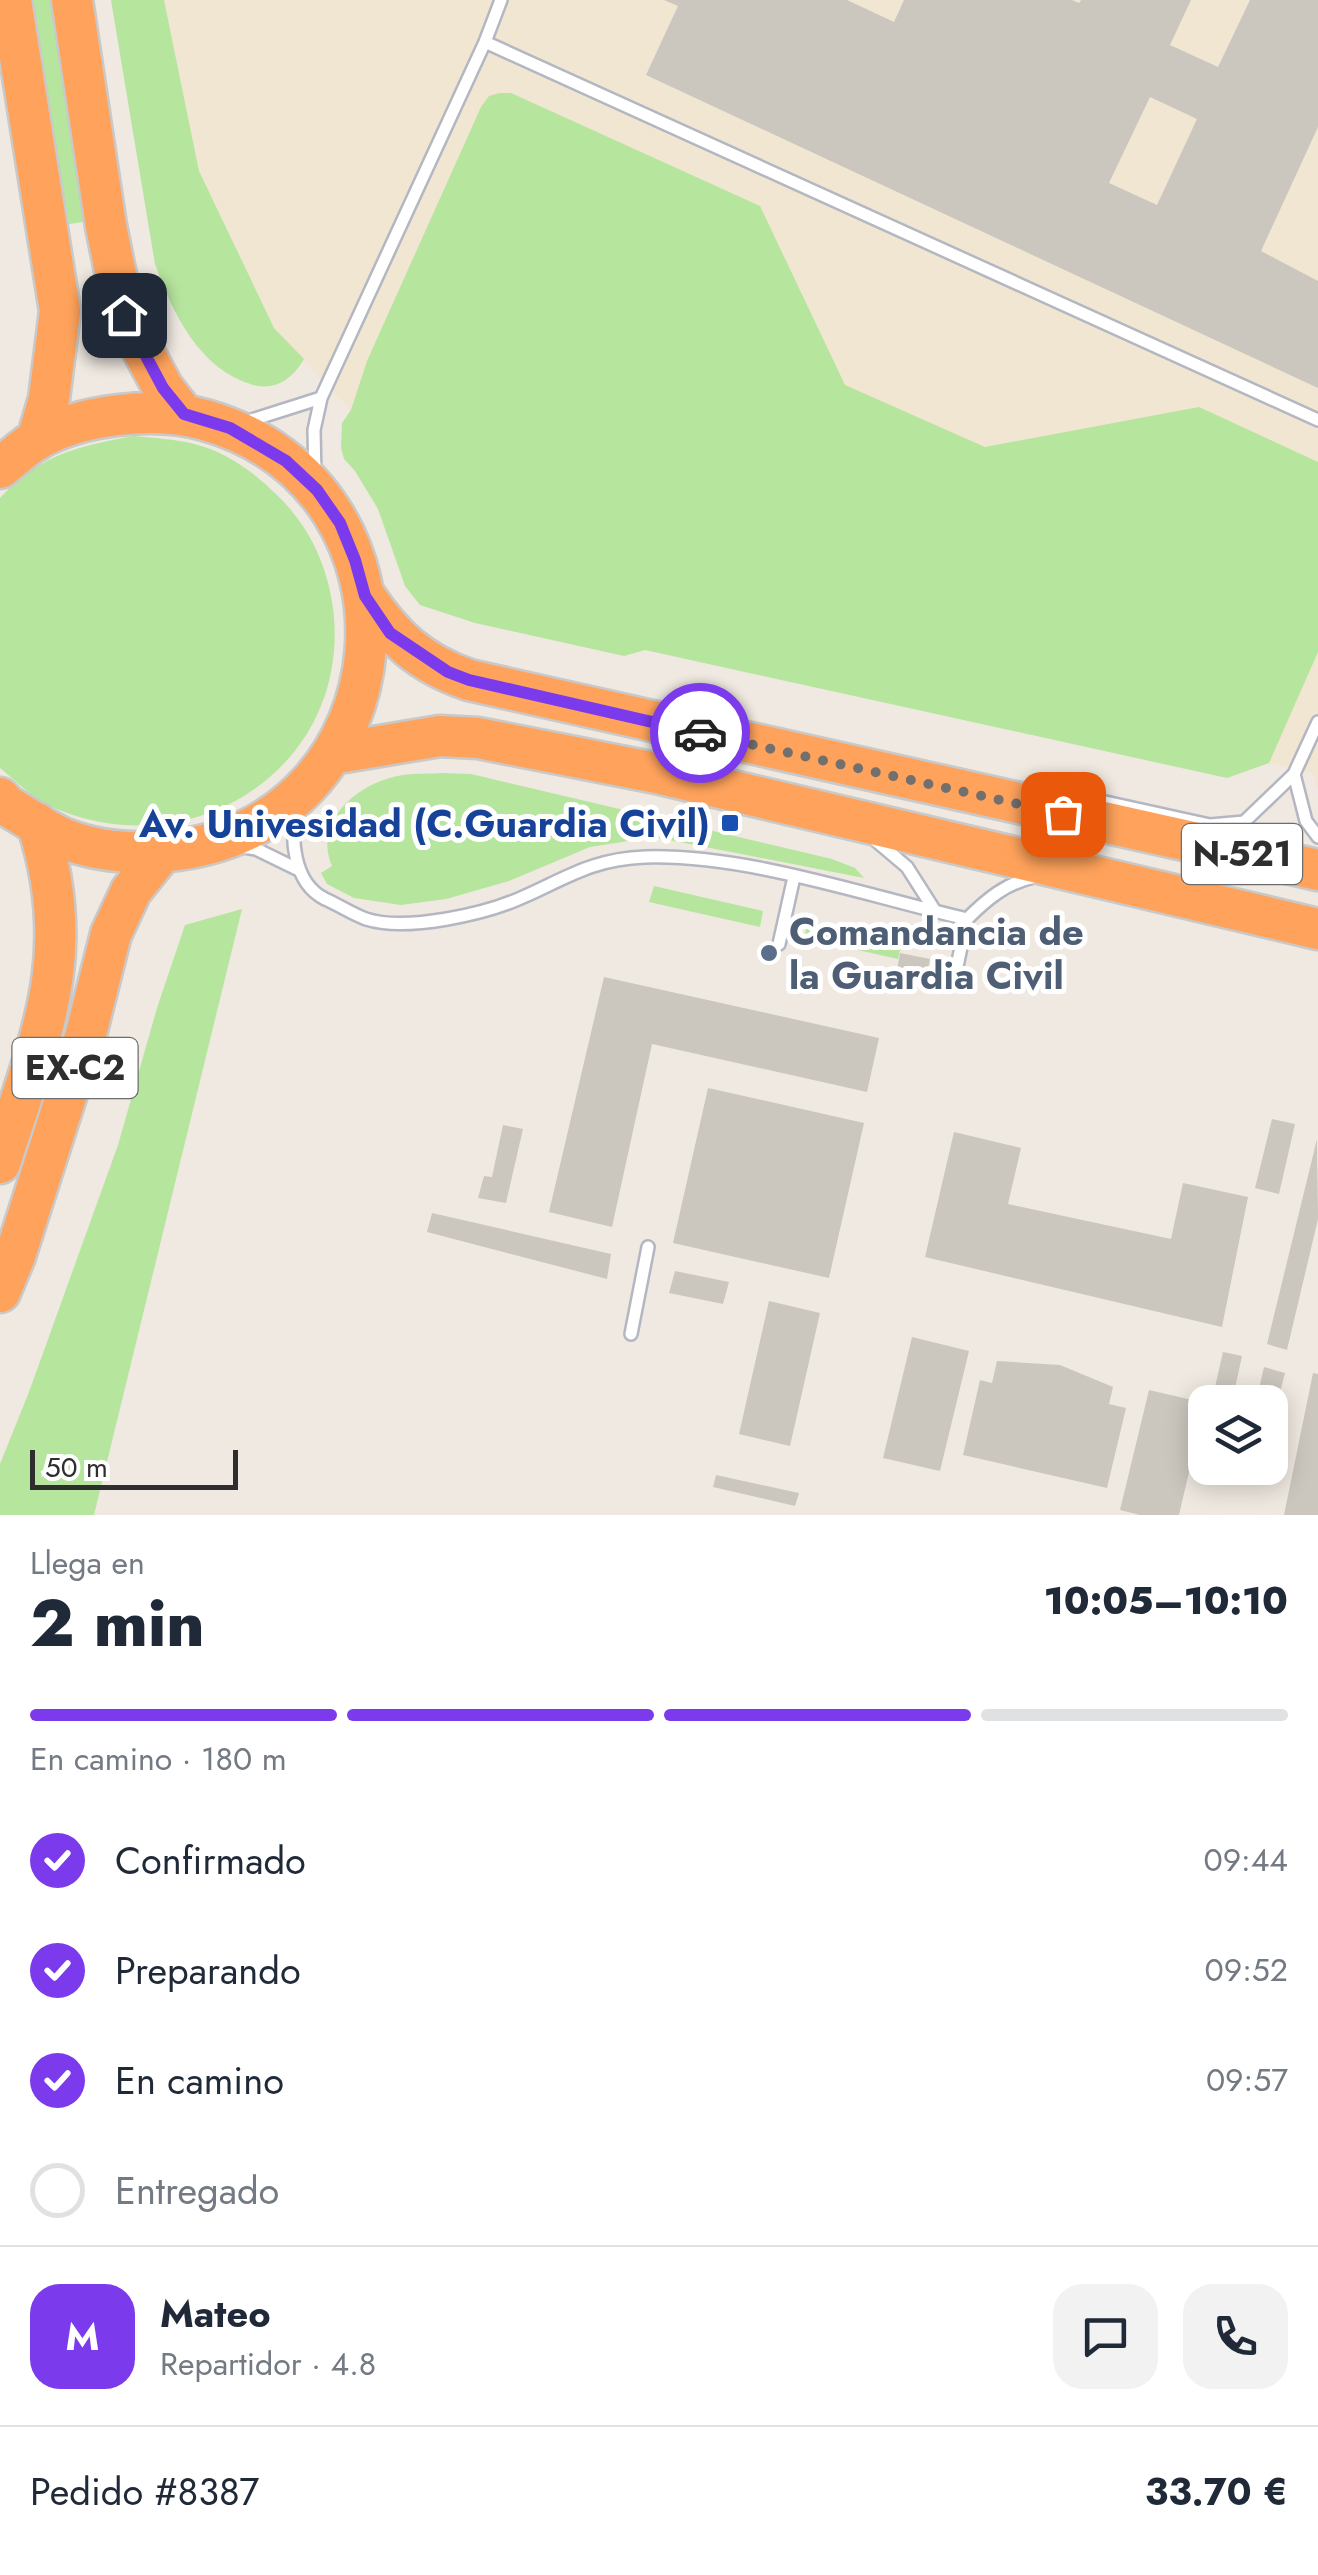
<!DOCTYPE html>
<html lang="es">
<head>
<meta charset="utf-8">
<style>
	body { margin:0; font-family:Jost,sans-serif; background:#f2f2f3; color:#1f2937; height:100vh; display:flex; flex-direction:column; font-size:38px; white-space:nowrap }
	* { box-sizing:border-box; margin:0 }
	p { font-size:32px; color:#747a83 }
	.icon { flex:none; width:55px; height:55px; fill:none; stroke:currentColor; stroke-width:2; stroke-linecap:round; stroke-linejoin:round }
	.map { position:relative; height:1515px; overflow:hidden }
	.panel { display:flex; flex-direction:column; background:#fff; flex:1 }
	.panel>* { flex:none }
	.tools { position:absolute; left:1188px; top:1385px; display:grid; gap:20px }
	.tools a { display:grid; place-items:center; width:100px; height:100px; border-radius:20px; background:#fff; box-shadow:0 5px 25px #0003; font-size:50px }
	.scale { position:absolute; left:30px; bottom:25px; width:208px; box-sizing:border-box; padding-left:10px; border:5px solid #2e2e2e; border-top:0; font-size:28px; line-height:35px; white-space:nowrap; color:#2e2e2e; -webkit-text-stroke:8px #fff; paint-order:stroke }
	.pin { position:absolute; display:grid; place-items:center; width:85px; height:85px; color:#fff; margin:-42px; border-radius:20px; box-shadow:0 5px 15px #0006 }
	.courier { position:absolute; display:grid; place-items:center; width:100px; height:100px; margin:-50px; border:8px solid #7c3aed; border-radius:50%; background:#fff; color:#222; box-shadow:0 2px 12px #0007 }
	.headline em { font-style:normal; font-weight:800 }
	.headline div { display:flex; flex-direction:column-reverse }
	.headline { display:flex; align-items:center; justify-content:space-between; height:170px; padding:0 30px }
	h1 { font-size:65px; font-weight:800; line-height:75px }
	.bar { display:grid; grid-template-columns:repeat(4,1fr); gap:15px 10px; align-content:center; height:120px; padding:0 30px }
	.bar i { height:12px; border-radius:8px; background:#e0e1e3 }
	.bar .current { background:#7c3aed }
	.bar p { grid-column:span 4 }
	.line { display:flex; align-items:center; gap:25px; padding:0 30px; border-top:2px solid #e0e1e3 }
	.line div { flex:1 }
	.round { display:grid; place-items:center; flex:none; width:105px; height:105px; border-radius:30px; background:#f2f2f3 }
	ol { padding:0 30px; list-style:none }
	li { display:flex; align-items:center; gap:30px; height:110px }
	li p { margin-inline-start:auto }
	li .icon { padding:10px; border-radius:50%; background:#7c3aed; color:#fff; stroke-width:4 }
	li:last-child { color:#747a83 }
	li i { width:55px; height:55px; border:5px solid #e0e1e3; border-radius:50% }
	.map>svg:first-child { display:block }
	.education { fill:#f0e6d1 }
	.green { fill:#b6e59e }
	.building { fill:#cbc7bf; fill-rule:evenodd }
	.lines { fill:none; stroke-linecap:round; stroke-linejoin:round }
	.lane-casing { stroke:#b4b7c1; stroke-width:16 }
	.highway-casing { stroke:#c9c9c9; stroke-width:45 }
	.lane { stroke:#fff; stroke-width:11 }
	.highway { stroke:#ffa35c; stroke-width:40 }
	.done { stroke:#726f6d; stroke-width:10; stroke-dasharray:0 18 }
	.route { stroke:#7c3aed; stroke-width:12 }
	.transit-dot { fill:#1a4fb4; stroke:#fff; stroke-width:4 }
	.service-dot { fill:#5c6f8a; stroke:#fff; stroke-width:4 }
	.labels { text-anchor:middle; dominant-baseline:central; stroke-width:10; stroke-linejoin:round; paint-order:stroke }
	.shield { fill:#fff; stroke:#6d6d6d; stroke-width:2.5 }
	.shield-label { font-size:35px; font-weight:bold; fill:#2e2e2e }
	.transit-label { font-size:38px; font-weight:bold; fill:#164399; stroke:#fff; text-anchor:end }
	.service-label { font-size:38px; font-weight:bold; fill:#4e5e75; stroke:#fff; text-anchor:start }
</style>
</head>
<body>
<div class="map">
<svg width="1318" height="1515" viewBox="0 0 1318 1515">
	<rect width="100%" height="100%" fill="#efe9e1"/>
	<path class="education" d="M164,0h1154v790l-6,-18 -43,-9 -42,15 -814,-302 -139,-147 -75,-158z"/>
	<path class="green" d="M31,0h21l32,222 -15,2z
		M111,0h53l35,171 75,157 30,31c-11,19 -28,32 -51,26 -54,-16 -80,-71 -98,-121z
		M499,93h12l249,113 85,179 140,62 214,-40 119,55v190l-49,111 -42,15 -582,-128 -21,6 -149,-33 -55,-18 -15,-19 -27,-77 -23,-38 -11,-12 -3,-11 1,-25 9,-13 16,-49 114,-254 8,-11z
		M134,436c20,2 41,3 60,8 31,7 61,29 83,51 32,31 50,69 56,113 20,159 -143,264 -285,197 -17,-8 -33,-25 -48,-37v-270c40,-44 79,-52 134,-62z
		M443,773l28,1 361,85 23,9 9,10 -210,-41 -64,10 -81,34 -63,18 -45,6 -47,-7 -27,-14 -6,-11 11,-7c-20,-46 28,-85 71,-91 13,-2 27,-1 40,-2z
		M654,886l109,25 -3,16 -111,-25z
		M242,909l-148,606h-94v-51l29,-72 89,-247 39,-137 28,-83z
		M808,922l94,20 -4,17 -94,-21z"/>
	<path class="building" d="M664,0h183l47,22 10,-22h168l7,3 2,-3h110l-21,45 48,22 32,-67h68v127l-57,124 57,30v107l-672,-313 32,-69zM1150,97l47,22 -40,86 -48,-22z
		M900,953l30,6 -5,26 -30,-5z
		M604,977l275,61 -12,54 -215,-48 -40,183 -63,-15z
		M708,1088l156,35 -35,155 -156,-35z
		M1272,1119l23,5 -16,70 -24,-6z
		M503,1125l20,4 -17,74 -28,-5 6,-22 8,1z
		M954,1132l67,16 -13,56 163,35 12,-56 65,14 -26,130 -297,-70z
		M1317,1139l1,80 -31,131 -20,-6z
		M432,1213l179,41 -4,25 -180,-47z
		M675,1271l54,11 -6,22 -54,-11z
		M769,1301l51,12 -30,133 -51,-12z
		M912,1337l57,14 -29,120 -57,-13z
		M1223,1352l19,4 -10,46 -20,-2z
		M997,1361l63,4 53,22 -4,17 17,4 -19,80 -144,-33 17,-75 12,3z
		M1264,1367l21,6 -14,54 -1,-25h-14z
		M1313,1373l5,1v141h-34z
		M1149,1390l56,13 -26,112h-39l-20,-5z
		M716,1475l83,18 -4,13 -82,-19z"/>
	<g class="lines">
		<defs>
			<path id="lane" d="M485,42l833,378
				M239,424l82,-26
				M315,476l-1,-46 7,-32 164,-356 16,-42
				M1294,774l12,47 12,16
				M1078,800l14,-1 118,26 34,-3 50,-48 24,-52
				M298,805c-9,31 -5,78 27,94 14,6 27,15 41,20 40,13 120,-5 157,-22 45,-20 70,-38 122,-40 102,-3 222,39 322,62l-11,52
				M875,840l32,27 28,44
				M238,846l18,3 43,21
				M967,919c20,-20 39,-36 67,-42
				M779,944l15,-67
				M631,1334l17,-87"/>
			<path id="highway" d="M11,0l49,311 -11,88 -12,41
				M72,0l34,226 18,89 39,73 21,27
				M0,468c12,-9 23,-20 36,-28 45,-26 119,-34 169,-20 234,67 206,407 -36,431 -34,3 -71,1 -104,-12 -20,-8 -40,-23 -59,-34l-6,-7
				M365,596c28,42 55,67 104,84l849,190
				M332,754l108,-18 38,2 183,36 657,155
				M0,1163c40,-125 80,-208 37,-340
				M0,1292l15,-36 71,-222 25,-100 20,-43 32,-40"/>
		</defs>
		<use href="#lane" class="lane-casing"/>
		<use href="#highway" class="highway-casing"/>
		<use href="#lane" class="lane"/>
		<use href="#highway" class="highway"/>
	</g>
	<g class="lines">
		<path class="done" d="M700,733l363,81"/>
		<path class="route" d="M124,315l39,73 21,26 46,14 56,33 31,29 23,33 15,37 10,36 25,37 58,39 21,8 231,53"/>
	</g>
	<rect class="transit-dot" x="720" y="813" width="20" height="20" rx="5"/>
	<circle class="service-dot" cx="769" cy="953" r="10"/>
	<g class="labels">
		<g class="shield">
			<rect x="1182" y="824" width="120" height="60" rx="8"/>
			<rect x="12.5" y="1038" width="125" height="60" rx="8"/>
		</g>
		<g class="shield-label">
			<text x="1242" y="854">N-521</text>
			<text x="75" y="1068">EX-C2</text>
		</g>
		<g class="transit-label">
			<text x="710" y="823">Av. Univesidad (C.Guardia Civil)</text>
		</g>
		<g class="service-label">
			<text x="789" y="931">Comandancia de<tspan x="789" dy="44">la Guardia Civil</tspan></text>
		</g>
	</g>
</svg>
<div class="tools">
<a><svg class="icon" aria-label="layers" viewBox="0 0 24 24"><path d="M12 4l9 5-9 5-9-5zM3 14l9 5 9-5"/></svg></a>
</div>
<div class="scale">50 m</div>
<div class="pin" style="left:1063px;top:814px;background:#ea580c"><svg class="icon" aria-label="bag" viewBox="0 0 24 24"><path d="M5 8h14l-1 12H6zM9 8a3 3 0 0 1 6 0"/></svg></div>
<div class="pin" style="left:124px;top:315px;background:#1f2937"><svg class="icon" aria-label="home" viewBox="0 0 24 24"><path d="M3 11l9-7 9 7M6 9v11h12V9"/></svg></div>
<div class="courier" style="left:700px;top:733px"><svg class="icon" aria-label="car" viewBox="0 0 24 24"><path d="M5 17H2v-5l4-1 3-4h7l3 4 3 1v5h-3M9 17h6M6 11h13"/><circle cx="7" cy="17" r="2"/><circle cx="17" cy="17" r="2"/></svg></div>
</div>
<section class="panel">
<div class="headline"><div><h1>2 min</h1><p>Llega en</p></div><em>10:05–10:10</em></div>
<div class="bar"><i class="current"></i><i class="current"></i><i class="current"></i><i></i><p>En camino · 180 m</p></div>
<ol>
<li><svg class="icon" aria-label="check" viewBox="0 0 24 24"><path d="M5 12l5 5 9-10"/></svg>Confirmado<p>09:44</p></li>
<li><svg class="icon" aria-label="check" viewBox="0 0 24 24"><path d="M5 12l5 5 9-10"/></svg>Preparando<p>09:52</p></li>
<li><svg class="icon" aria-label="check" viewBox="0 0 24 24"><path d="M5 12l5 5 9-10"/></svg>En camino<p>09:57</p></li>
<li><i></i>Entregado</li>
</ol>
<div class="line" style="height:180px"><b class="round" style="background:#7c3aed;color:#fff">M</b><div><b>Mateo</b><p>Repartidor · 4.8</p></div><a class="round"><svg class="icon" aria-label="chat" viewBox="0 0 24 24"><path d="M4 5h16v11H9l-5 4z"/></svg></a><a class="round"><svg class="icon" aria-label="phone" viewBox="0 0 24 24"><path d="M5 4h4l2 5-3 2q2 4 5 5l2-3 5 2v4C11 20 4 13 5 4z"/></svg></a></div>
<div class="line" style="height:130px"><div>Pedido #8387</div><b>33.70 €</b></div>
</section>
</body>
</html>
